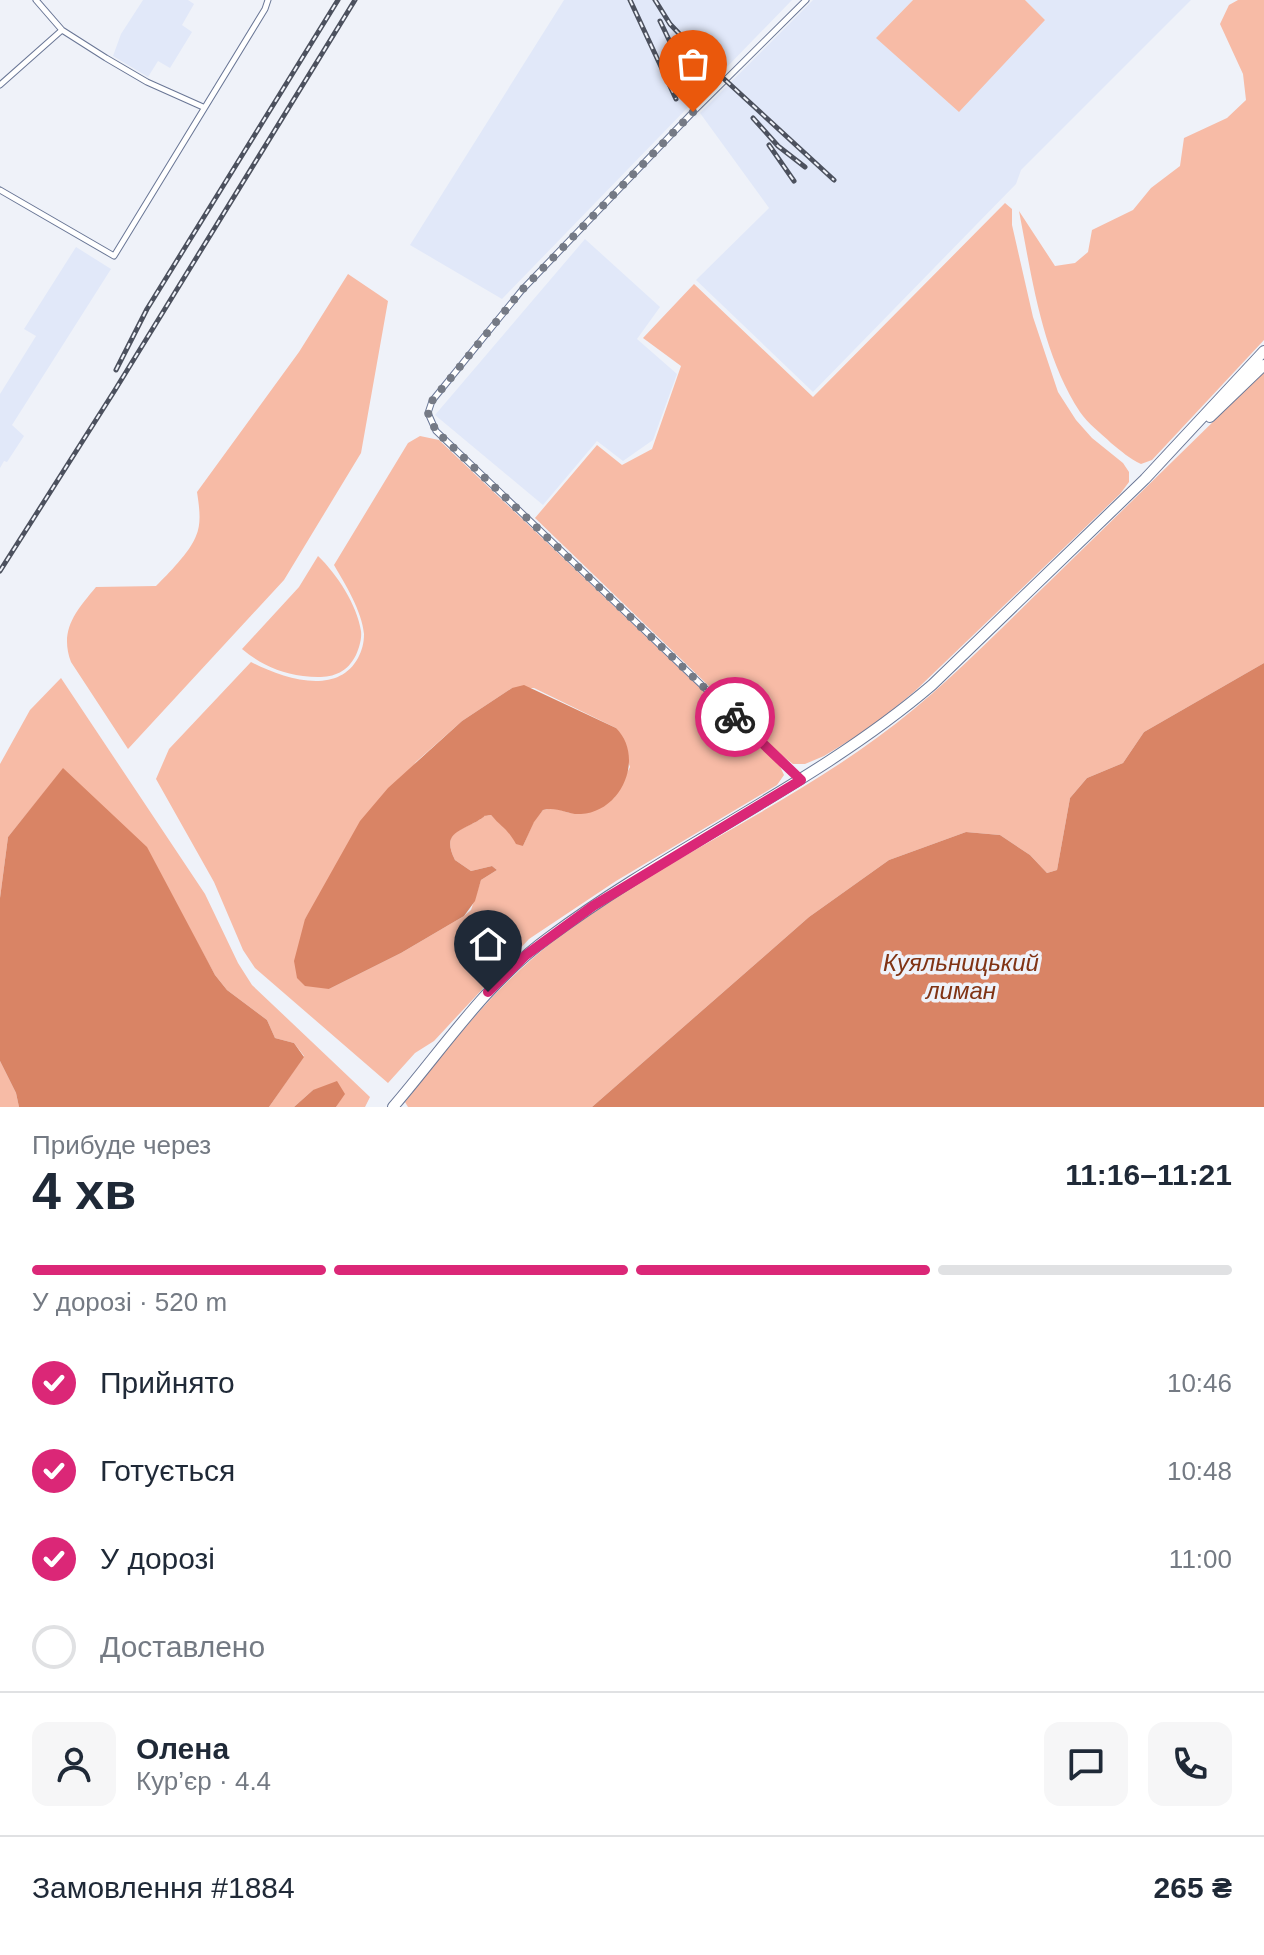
<!DOCTYPE html>
<html lang="uk">
<head>
<meta charset="utf-8">
<style>
	body { margin:0; font-family:Helvetica,sans-serif; background:#f6f6f7; color:#1f2937; height:100vh; display:flex; flex-direction:column; font-size:30px; white-space:nowrap }
	* { box-sizing:border-box; margin:0 }
	p { font-size:26px; color:#747a83 }
	.icon { flex:none; width:44px; height:44px; fill:none; stroke:currentColor; stroke-width:2; stroke-linecap:round; stroke-linejoin:round }
	.map { position:relative; height:1107px; overflow:hidden }
	.panel { display:flex; flex-direction:column; background:#fff; flex:1 }
	.panel>* { flex:none }
	.pin { position:absolute; display:grid; place-items:center; width:68px; height:68px; color:#fff; margin:-82px -34px; border-radius:50% 50% 50% 0; rotate:-45deg; box-shadow:0 0 8px #0007 }
	.pin .icon { rotate:45deg }
	.courier { position:absolute; display:grid; place-items:center; width:80px; height:80px; margin:-40px; border:6px solid #db2777; border-radius:50%; background:#fff; color:#222; box-shadow:0 2px 10px #0007 }
	.summary em { font-style:normal; font-weight:700 }
	.summary div { display:flex; flex-direction:column-reverse }
	.summary { display:flex; align-items:center; justify-content:space-between; height:136px; padding:0 32px }
	h1 { font-size:52px; font-weight:700; line-height:60px }
	.bar { display:grid; grid-template-columns:repeat(4,1fr); gap:12px 8px; align-content:center; height:96px; padding:0 32px }
	.bar i { height:10px; border-radius:6px; background:#e0e1e3 }
	.bar .selected { background:#db2777 }
	.bar p { grid-column:span 4 }
	.line { display:flex; align-items:center; gap:20px; padding:0 32px; border-top:2px solid #e0e1e3 }
	.line div { flex:1 }
	.round { display:grid; place-items:center; flex:none; width:84px; height:84px; border-radius:16px; background:#f6f6f7 }
	ol { padding:0 32px; list-style:none }
	li { display:flex; align-items:center; gap:24px; height:88px }
	li p { margin-inline-start:auto }
	li .icon { padding:8px; border-radius:50%; background:#db2777; color:#fff; stroke-width:4 }
	li:last-child { color:#747a83 }
	li i { width:44px; height:44px; border:4px solid #e0e1e3; border-radius:50% }
	.map>svg:first-child { display:block }
	.built { fill:#e1e8f9 }
	.green { fill:#f7bba6; fill-rule:evenodd }
	.water { fill:#d98465 }
	.lines { fill:none; stroke-linecap:round; stroke-linejoin:round }
	.street-casing { stroke:#6a7796; stroke-width:7 }
	.highway-casing { stroke:#6a7796; stroke-width:12 }
	.street { stroke:#fff; stroke-width:5 }
	.highway { stroke:#fff; stroke-width:10 }
	.rail-casing { stroke:#4c515e; stroke-width:5 }
	.rail { stroke:#eff2f9; stroke-width:2; stroke-dasharray:6; stroke-linecap:butt }
	.done { stroke:#757a85; stroke-width:8; stroke-dasharray:0 14.4 }
	.route { stroke:#db2777; stroke-width:10 }
	.labels { text-anchor:middle; dominant-baseline:central; stroke-width:7; stroke-linejoin:round; paint-order:stroke }
	.water-label { font-size:24px; font-style:italic; fill:#803314; stroke:#eff2f9 }
</style>
</head>
<body>
<div class="map">
<svg width="1264" height="1107" viewBox="0 0 1264 1107">
	<rect width="100%" height="100%" fill="#eff2f9"/>
	<path class="built" d="M143,0h45l6,4 -12,21 10,7 -22,36 -12,-7 -10,16 -35,-21 8,-22z
		M564,0h228l-290,299 -92,-54z
		M813,0h100l-37,38 169,-18 -20,-20h166l-170,170 -5,14 -203,208 -117,-112 73,-72 -69,-95z
		M585,239l75,68 -23,32 40,35 -24,66 -30,21 -26,-20 -54,64 -108,-90z
		M76,247l35,22 -99,156 12,11 -17,26 -3,-1 -4,7v-74l36,-58 -12,-7z"/>
	<path class="green" d="M913,0h112l20,20 -86,92 -83,-74z
		M1238,0h26v340l-112,120 -11,4c-11,-5 -20,-13 -30,-21 -10,-10 -23,-19 -31,-31 -38,-58 -48,-134 -61,-201l36,55 20,-3 13,-11 4,-22 41,-20 18,-22 29,-22 4,-28 43,-20 19,-18 -3,-26 -23,-50 9,-19z
		M1005,203l7,6v16l21,92 25,75 18,28 16,18 31,25 6,9v10l-9,12 -205,197 -42,35 -49,30 -19,8h-12l-18,-14 -240,-232 62,-73 25,20 30,-16 29,-83 -38,-28 51,-54 119,113z
		M348,274l40,27 -27,152 -77,127 -156,169 -57,-87c-12,-32 5,-51 25,-75l60,-1c12,-12 34,-34 40,-50 6,-13 3,-30 1,-44l102,-140z
		M1264,372v291l-120,69 -21,31 -36,15 -17,20 -13,72 -10,3 -17,-18 -30,-20 -34,-3 -77,28 -80,57 -217,190h-184l-3,-5c47,-60 94,-120 156,-167 100,-74 217,-124 317,-198 62,-45 115,-101 170,-154 72,-70 144,-141 216,-211z
		M420,436l19,4 339,322 6,13 -7,10 -161,96 -87,58 -95,102 -19,12 -27,30 -133,-115 -12,-18 -29,-68 -58,-103 13,-30 82,-87c31,16 86,35 107,-4 4,-8 6,-15 6,-24 -2,-23 -19,-50 -30,-69l74,-122zM512,688h22l82,40 14,39 -16,31 -45,15 -14,-5 -12,2 -9,11 -11,25 -32,-31c-13,1 -2,-1 -12,5 -19,11 -38,12 -24,40l16,11 21,-5 5,4 -16,10 -10,30 -7,6 -63,37 -72,36 -24,-70 111,-157 46,-41z
		M318,556c19,18 39,49 43,75 1,8 -2,17 -5,24 -11,22 -30,24 -53,21 -24,-3 -43,-12 -61,-27l57,-62z
		M61,678l144,216 33,69 14,22 118,112 -5,10h-29l8,-13 -31,-4 -19,17h-25l35,-51 -10,-13 -19,-5 -8,-18 -40,-30 -12,-15 -33,-60 -119,-146 -55,68 -8,61v-134l30,-54z
		M0,1061l16,32 3,14h-19z"/>
	<path class="water" d="M1264,663v444h-672l217,-190 80,-57 77,-28 34,3 30,20 17,18 10,-3 13,-72 17,-20 36,-15 21,-31z
		M524,685l92,43c29,29 6,84 -35,86 -14,1 -24,-8 -38,-4l-9,12 -11,24 -7,-2c-9,-16 -14,-16 -25,-29 -13,2 -1,-1 -12,5 -19,12 -38,12 -24,40l16,11 21,-5 5,4 -16,10 -6,21 -11,15 -63,37 -72,36 -24,-3 -8,-8 -3,-17 11,-42 55,-98 28,-33 74,-67 50,-33z
		M63,768l84,79 68,128 12,15 40,30 8,18 19,5 10,14 -35,50h-250l-3,-14 -16,-32v-163l8,-61z
		M337,1081l8,13 -9,13h-42l19,-17z"/>
	<g class="lines">
		<defs>
			<path id="street" d="M36,0l26,30 44,28 41,24 56,25
				M0,85l62,-55
				M0,190l114,66 151,-247 3,-9
				M800,779l-364,-348 -8,-18 4,-12 90,-111 171,-178 113,-112"/>
			<path id="highway" d="M1210,417l54,-52
				M393,1107c50,-58 92,-123 155,-169 123,-92 267,-153 384,-253l213,-206 119,-128"/>
		</defs>
		<use href="#street" class="street-casing"/>
		<use href="#highway" class="highway-casing"/>
		<use href="#street" class="street"/>
		<use href="#highway" class="highway"/>
		<defs>
			<path id="rail" d="M630,0l46,99
				M655,0l15,24 40,42 124,114
				M660,21l33,69
				M753,118l25,28 27,21
				M769,145l25,36
				M116,370l31,-61 191,-309
				M0,571l115,-181 240,-390"/>
		</defs>
		<use href="#rail" class="rail-casing"/>
		<use href="#rail" class="rail"/>
	</g>
	<g class="lines">
		<path class="done" d="M693,112l-171,178 -90,111 -4,12 8,18 299,286"/>
		<path class="route" d="M488,992l38,-37 67,-49 208,-126 -66,-63"/>
	</g>
	<g class="labels">
		<g class="water-label">
			<text x="961" y="962">Куяльницький<tspan x="961" dy="28">лиман</tspan></text>
		</g>
	</g>
</svg>
<div class="pin" style="left:693px;top:112px;background:#ea580c"><svg class="icon" aria-label="bag" viewBox="0 0 24 24"><path d="M5 8h14l-1 12H6zM9 8a3 3 0 0 1 6 0"/></svg></div>
<div class="pin" style="left:488px;top:992px;background:#1f2937"><svg class="icon" aria-label="home" viewBox="0 0 24 24"><path d="M3 11l9-7 9 7M6 9v11h12V9"/></svg></div>
<div class="courier" style="left:735px;top:717px"><svg class="icon" aria-label="bike" viewBox="0 0 24 24"><circle cx="6" cy="16" r="4"/><circle cx="18" cy="16" r="4"/><path d="M6 16l4-8h5l3 8M10 8l3 8H6M13 5h3"/></svg></div>
</div>
<section class="panel">
<div class="summary"><div><h1>4 хв</h1><p>Прибуде через</p></div><em>11:16–11:21</em></div>
<div class="bar"><i class="selected"></i><i class="selected"></i><i class="selected"></i><i></i><p>У дорозі · 520 m</p></div>
<ol>
<li><svg class="icon" aria-label="check" viewBox="0 0 24 24"><path d="M5 12l5 5 9-10"/></svg>Прийнято<p>10:46</p></li>
<li><svg class="icon" aria-label="check" viewBox="0 0 24 24"><path d="M5 12l5 5 9-10"/></svg>Готується<p>10:48</p></li>
<li><svg class="icon" aria-label="check" viewBox="0 0 24 24"><path d="M5 12l5 5 9-10"/></svg>У дорозі<p>11:00</p></li>
<li><i></i>Доставлено</li>
</ol>
<div class="line" style="height:144px"><a class="round"><svg class="icon" aria-label="person" viewBox="0 0 24 24"><circle cx="12" cy="8" r="4"/><path d="M4 21q1-7 8-7t8 7"/></svg></a><div><b>Олена</b><p>Кур’єр · 4.4</p></div><a class="round"><svg class="icon" aria-label="chat" viewBox="0 0 24 24"><path d="M4 5h16v11H9l-5 4z"/></svg></a><a class="round"><svg class="icon" aria-label="phone" viewBox="0 0 24 24"><path d="M5 4h4l2 5-3 2q2 4 5 5l2-3 5 2v4C11 20 4 13 5 4z"/></svg></a></div>
<div class="line" style="height:104px"><div>Замовлення #1884</div><b>265 ₴</b></div>
</section>
</body>
</html>
